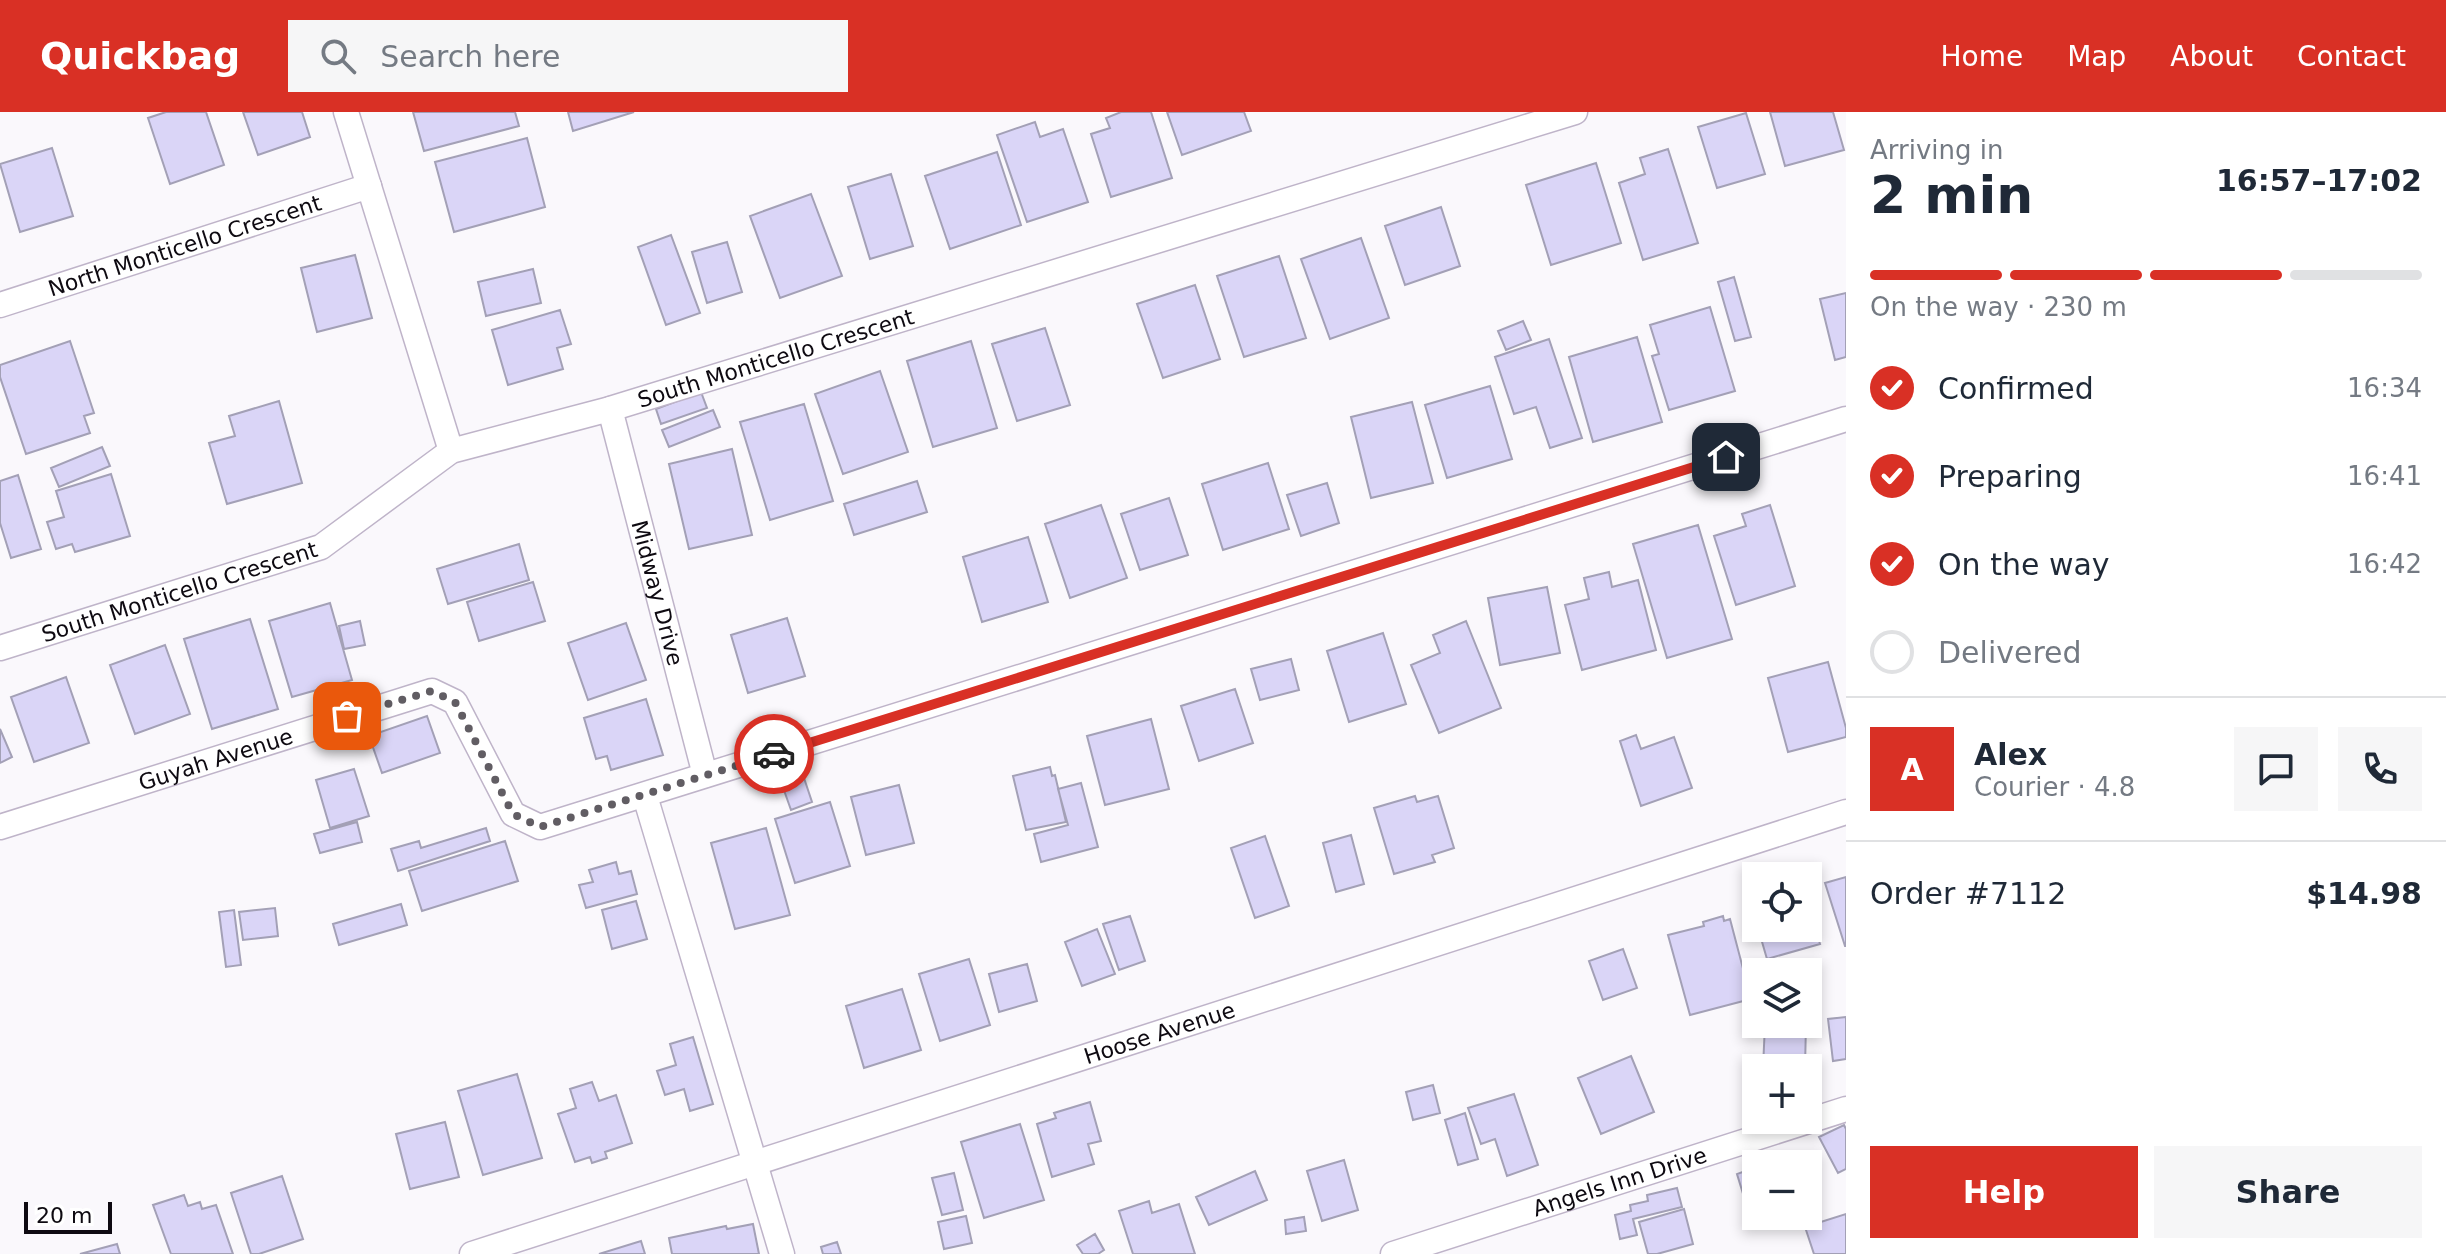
<!DOCTYPE html>
<html lang="en">
<head>
<meta charset="utf-8">
<style>
	body { margin:0; font-family:"DejaVu Sans",sans-serif; background:#f6f6f7; color:#1f2937; height:100vh; display:flex; flex-direction:column; font-size:30px; white-space:nowrap }
	* { box-sizing:border-box; margin:0 }
	p { font-size:26px; color:#747a83 }
	.icon { flex:none; width:44px; height:44px; fill:none; stroke:currentColor; stroke-width:2; stroke-linecap:round; stroke-linejoin:round }
	.map { position:relative; flex:1; overflow:hidden }
	.details { display:flex; flex-direction:column; background:#fff; width:600px }
	.details>* { flex:none }
	.fabs { position:absolute; left:1742px; top:750px; display:grid; gap:16px }
	.fabs a { display:grid; place-items:center; width:80px; height:80px; border-radius:0px; background:#fff; box-shadow:0 4px 12px #0003; font-size:40px }
	.scale { position:absolute; left:24px; bottom:20px; width:88px; box-sizing:border-box; padding-left:8px; border:4px solid #0e0a11; border-top:0; font-size:22px; line-height:28px; white-space:nowrap; color:#0e0a11; -webkit-text-stroke:6px #fff; paint-order:stroke }
	.pin { position:absolute; display:grid; place-items:center; width:68px; height:68px; color:#fff; margin:-34px; border-radius:16px; box-shadow:0 4px 12px #0006 }
	.courier { position:absolute; display:grid; place-items:center; width:80px; height:80px; margin:-40px; border:6px solid #d93025; border-radius:50%; background:#fff; color:#222; box-shadow:0 2px 10px #0007 }
	.headline em { font-style:normal; font-weight:700 }
	.headline div { display:flex; flex-direction:column-reverse }
	.headline { display:flex; align-items:center; justify-content:space-between; height:136px; padding:0 24px }
	h1 { font-size:52px; font-weight:700; line-height:60px }
	.bar { display:grid; grid-template-columns:repeat(4,1fr); gap:12px 8px; align-content:center; height:96px; padding:0 24px }
	.bar i { height:10px; border-radius:6px; background:#e0e1e3 }
	.bar .current { background:#d93025 }
	.bar p { grid-column:span 4 }
	.line { display:flex; align-items:center; gap:20px; padding:0 24px; border-top:2px solid #e0e1e3 }
	.line div { flex:1 }
	.round { display:grid; place-items:center; flex:none; width:84px; height:84px; border-radius:0px; background:#f6f6f7 }
	ol { padding:0 24px; list-style:none }
	li { display:flex; align-items:center; gap:24px; height:88px }
	li p { margin-inline-start:auto }
	li .icon { padding:8px; border-radius:50%; background:#d93025; color:#fff; stroke-width:4 }
	li:last-child { color:#747a83 }
	li i { width:44px; height:44px; border:4px solid #e0e1e3; border-radius:50% }
	.primary-button { display:flex; gap:16px; margin-top:auto; padding:16px 24px }
	.primary-button a { flex:1; height:92px; border-radius:0px; background:#d93025; color:#fff; font-size:32px; font-weight:700; line-height:92px; text-align:center }
	.primary-button a+a { background:#f6f6f7; color:#1f2937 }
	header { display:flex; align-items:center; gap:48px; box-sizing:border-box; height:112px; padding:0 40px; background:#d93025; color:#fff }
	header strong { font-size:38px }
	nav { display:flex; gap:44px; margin-inline-start:auto; font-size:28px }
	.search { width:560px; height:72px; background:#f6f6f7; display:flex; align-items:center; gap:20px; box-sizing:border-box; padding:0 28px; border-radius:0px; color:#747a83; font-size:30px }
	main { display:flex; flex:1; min-height:0 }
	.map>svg:first-child { display:block }
	.building { fill:#dad5f7; stroke:#a3a0b6; stroke-width:2 }
	.lines { fill:none; stroke-linecap:round; stroke-linejoin:round }
	.street-casing { stroke:#bfb4c9; stroke-width:27 }
	.street { stroke:#fff; stroke-width:24 }
	.done { stroke:#615d63; stroke-width:8; stroke-dasharray:0 14.4 }
	.route { stroke:#d93025; stroke-width:10 }
	.labels { text-anchor:middle; dominant-baseline:central; stroke-width:6; stroke-linejoin:round; paint-order:stroke }
	.street-label { font-size:22px; fill:#0e0a11; stroke:#fff }
</style>
</head>
<body>
<header>
<strong>Quickbag</strong>
<div class="search"><svg class="icon" aria-label="search" viewBox="0 0 24 24"><circle cx="10" cy="10" r="6"/><path d="M15 15l6 6"/></svg>Search here</div>
<nav><a>Home</a><a>Map</a><a>About</a><a>Contact</a></nav>
</header>
<main>
<div class="map">
<svg width="1846" height="1142" viewBox="0 0 1846 1142">
	<rect width="100%" height="100%" fill="#faf8fc"/>
	<path class="building" d="M166,0h40l18,53 -54,19 -22,-66z
		M243,0h59l8,25 -52,18z
		M413,0h102l4,14 -95,25z
		M568,0h66l-61,19z
		M1121,0h30l21,66 -61,19 -20,-63 19,-6 -4,-10z
		M1167,0h77l7,19 -69,24z
		M1770,0h63l11,38 -59,16z
		M1746,1l19,61 -48,14 -19,-61z
		M1035,10l5,15 23,-8 25,73 -61,20 -30,-87z
		M527,26l18,69 -91,25 -19,-70z
		M52,36l21,68 -53,16 -20,-68z
		M1668,37l30,94 -55,17 -24,-77 26,-9 -5,-16z
		M997,40l24,73 -71,24 -25,-73z
		M1596,51l25,80 -70,22 -25,-80z
		M891,62l22,72 -43,13 -22,-72z
		M811,82l31,82 -62,22 -30,-82z
		M1441,95l19,59 -55,19 -20,-59z
		M671,123l29,78 -34,12 -28,-78z
		M1361,126l28,80 -59,21 -29,-80z
		M727,130l15,50 -35,11 -15,-51z
		M355,143l17,63 -55,14 -16,-64z
		M1279,144l27,82 -62,19 -27,-81z
		M533,157l8,34 -55,13 -8,-34z
		M1734,165l17,60 -16,4 -17,-59z
		M1195,173l25,74 -57,19 -26,-74z
		M1846,181v64l-11,3 -15,-61z
		M1710,195l25,84 -66,19 -17,-54 7,-2 -9,-29z
		M560,198l11,34 -14,4 6,21 -55,16 -16,-55z
		M1523,209l8,19 -25,10 -8,-19z
		M1045,216l25,77 -53,16 -25,-77z
		M1637,225l25,85 -69,20 -24,-85z
		M1549,227l33,99 -32,10 -14,-41 -22,7 -19,-57z
		M70,229l24,72 -10,3 6,17 -64,21 -26,-77v-12z
		M971,229l26,87 -64,19 -26,-86z
		M880,259l28,81 -65,22 -28,-80z
		M1490,274l22,73 -65,19 -22,-73z
		M701,280l6,16 -46,16 -5,-15z
		M279,289l23,82 -75,21 -18,-61 26,-7 -6,-20z
		M1412,290l21,81 -62,15 -20,-81z
		M804,292l29,97 -63,19 -30,-98z
		M713,298l7,17 -51,20 -7,-17z
		M102,335l8,19 -51,21 -8,-19z
		M732,337l20,86 -63,14 -20,-85z
		M1268,351l21,66 -66,21 -21,-66z
		M111,362l19,62 -55,16 -3,-8 -16,5 -9,-27 17,-5 -8,-26z
		M18,363l23,74 -30,9 -11,-35v-42z
		M917,369l10,31 -73,23 -10,-31z
		M1327,371l12,40 -38,13 -14,-41z
		M1169,386l19,57 -48,15 -19,-56z
		M1101,393l26,73 -57,20 -25,-74z
		M1770,393l25,81 -59,19 -22,-69 32,-10 -4,-12z
		M1698,413l34,114 -65,19 -34,-114z
		M1028,425l20,65 -66,20 -19,-65z
		M519,432l10,36 -81,24 -11,-35z
		M1609,460l3,15 26,-7 18,70 -74,20 -17,-65 24,-6 -5,-21z
		M533,470l12,39 -66,20 -12,-39z
		M1547,475l13,66 -60,12 -12,-67z
		M330,491l22,77 -60,17 -23,-76z
		M787,506l18,58 -57,17 -17,-58z
		M250,507l28,90 -66,20 -28,-90z
		M360,509l5,24 -21,4 -5,-23z
		M1466,509l35,87 -62,25 -28,-68 29,-12 -7,-18z
		M626,511l20,57 -58,20 -20,-57z
		M1383,521l23,71 -57,18 -22,-71z
		M165,533l25,69 -55,20 -25,-69z
		M1291,547l8,31 -39,10 -9,-31z
		M1828,550l18,66v9l-58,15 -20,-74z
		M66,565l23,66 -55,19 -23,-65z
		M1235,577l18,54 -54,18 -18,-55z
		M646,587l17,56 -52,15 -4,-14 -11,3 -12,-41z
		M427,604l13,37 -58,20 -13,-37z
		M1151,607l18,70 -64,16 -18,-69z
		M0,617l12,28 -12,6z
		M1636,623l5,14 33,-12 18,51 -51,18 -21,-65z
		M1050,655l2,9 3,-1 11,47 -40,8 -13,-54z
		M354,657l15,47 -39,12 -14,-48z
		M802,660l10,30 -21,8 -11,-31z
		M1081,671l17,64 -57,15 -7,-28 34,-9 -10,-36z
		M899,673l15,58 -48,12 -15,-58z
		M1415,684l2,6 21,-6 16,52 -22,7 3,7 -41,12 -20,-66z
		M830,690l20,64 -55,17 -20,-64z
		M357,710l5,20 -42,11 -6,-19z
		M486,716l4,13 -92,30 -7,-22 28,-8 2,7z
		M766,716l24,87 -55,14 -24,-86z
		M1351,723l13,49 -28,8 -13,-49z
		M1265,724l24,70 -34,12 -24,-70z
		M505,729l13,40 -96,30 -13,-40z
		M616,750l3,12 12,-3 6,23 -51,14 -7,-23 14,-3 -4,-12z
		M1846,765v69h-1l-20,-63z
		M636,789l11,38 -35,10 -10,-39z
		M1808,789l12,43 -53,15 -9,-31h50z
		M401,792l6,21 -68,20 -6,-21z
		M275,796l3,28 -35,4 -4,-28z
		M234,798l7,55 -15,2 -7,-55z
		M1130,804l15,45 -26,9 -16,-46z
		M1723,804l1,5 6,-2 21,80 -61,16 -22,-80 36,-9 -1,-4z
		M1097,817l18,45 -33,12 -17,-44z
		M1623,837l14,39 -34,12 -14,-39z
		M969,847l21,66 -50,16 -21,-67z
		M1027,852l10,37 -38,11 -10,-38z
		M902,877l19,61 -57,18 -18,-62z
		M1846,905v42l-13,2 -5,-42z
		M1765,912h41l-1,44h-42z
		M693,925l20,67 -23,7 -6,-22 -19,6 -8,-24 19,-6 -6,-21z
		M1631,944l23,56 -53,22 -23,-56z
		M517,962l25,84 -59,17 -25,-84z
		M592,970l7,19 17,-6 16,48 -27,9 2,6 -15,5 -2,-6 -15,5 -17,-48 18,-6 -6,-19z
		M1433,973l7,28 -27,7 -7,-28z
		M1514,982l24,71 -31,11 -12,-37 -14,5 -13,-36z
		M1090,990l11,39 -13,3 6,20 -42,13 -15,-53 19,-6 -2,-5z
		M1465,1001l13,46 -20,6 -13,-45z
		M445,1010l14,55 -49,12 -14,-55z
		M1020,1012l24,76 -60,18 -23,-76z
		M1844,1013l2,4v40l-8,4 -19,-36z
		M1798,1042l3,10h-34z
		M1344,1048l14,50 -36,11 -15,-50z
		M1756,1055v40l-4,-13 -8,3 -7,-23z
		M1255,1059l12,29 -58,25 -13,-28z
		M954,1061l9,37 -21,5 -10,-37z
		M282,1064l21,63 -44,15h-8l-20,-61z
		M1677,1076l5,19 -49,12 4,16 -17,4 -5,-24 16,-4 -1,-6 18,-4 -1,-6z
		M184,1083l4,11 12,-4 2,7 14,-4 17,49h-62l-18,-49z
		M1149,1089l3,12 27,-9 16,50h-62l-14,-43z
		M1684,1097l9,35 -36,10h-9l-9,-32z
		M1846,1102v40h-32l-9,-27z
		M966,1104l6,27 -28,6 -6,-27z
		M1304,1105l2,14 -20,3 -1,-14z
		M753,1112l6,30h-87l-3,-16 57,-12 1,3z
		M1095,1122l9,16 -6,4h-15l-6,-9z
		M641,1129l4,13h-46z
		M837,1130l4,12h-18l-2,-7z
		M117,1132l3,10h-40z"/>
	<g class="lines">
		<defs>
			<g id="street">
				<path d="M346,0l105,339"/>
				<path id="s1" d="M0,193l369,-119"/>
				<path id="s2" d="M610,297l95,366"/>
				<path id="s3" d="M0,536l321,-101 130,-96 159,-42 965,-297"/>
				<path d="M645,684l137,458"/>
				<path id="s4" d="M0,715l432,-136 23,11 58,112 27,13 1306,-408"/>
				<path id="s5" d="M472,1142l1374,-442"/>
				<path id="s6" d="M1393,1142l453,-145"/>
			</g>
		</defs>
		<use href="#street" class="street-casing"/>
		<use href="#street" class="street"/>
	</g>
	<g class="lines">
		<path class="done" d="M347,604l85,-25 23,11 58,112 27,13 234,-73"/>
		<path class="route" d="M774,642l952,-297"/>
	</g>
	<g class="labels">
		<g class="street-label">
			<text stroke="none"><textPath href="#s1" startOffset="194">North Monticello Crescent</textPath></text>
			<text stroke="none"><textPath href="#s3" startOffset="836">South Monticello Crescent</textPath></text>
			<text stroke="none"><textPath href="#s3" startOffset="188">South Monticello Crescent</textPath></text>
			<text stroke="none"><textPath href="#s2" startOffset="190">Midway Drive</textPath></text>
			<text stroke="none"><textPath href="#s4" startOffset="226">Guyah Avenue</textPath></text>
			<text stroke="none"><textPath href="#s5" startOffset="722">Hoose Avenue</textPath></text>
			<text stroke="none"><textPath href="#s6" startOffset="238">Angels Inn Drive</textPath></text>
		</g>
	</g>
</svg>
<div class="fabs">
<a><svg class="icon" aria-label="locate" viewBox="0 0 24 24"><circle cx="12" cy="12" r="6"/><path d="M12 2v4M12 18v4M2 12h4M18 12h4"/></svg></a>
<a><svg class="icon" aria-label="layers" viewBox="0 0 24 24"><path d="M12 4l9 5-9 5-9-5zM3 14l9 5 9-5"/></svg></a>
<a>+</a>
<a>−</a>
</div>
<div class="scale">20 m</div>
<div class="pin" style="left:347px;top:604px;background:#ea580c"><svg class="icon" aria-label="bag" viewBox="0 0 24 24"><path d="M5 8h14l-1 12H6zM9 8a3 3 0 0 1 6 0"/></svg></div>
<div class="pin" style="left:1726px;top:345px;background:#1f2937"><svg class="icon" aria-label="home" viewBox="0 0 24 24"><path d="M3 11l9-7 9 7M6 9v11h12V9"/></svg></div>
<div class="courier" style="left:774px;top:642px"><svg class="icon" aria-label="car" viewBox="0 0 24 24"><path d="M5 17H2v-5l4-1 3-4h7l3 4 3 1v5h-3M9 17h6M6 11h13"/><circle cx="7" cy="17" r="2"/><circle cx="17" cy="17" r="2"/></svg></div>
</div>
<section class="details">
<div class="headline"><div><h1>2 min</h1><p>Arriving in</p></div><em>16:57–17:02</em></div>
<div class="bar"><i class="current"></i><i class="current"></i><i class="current"></i><i></i><p>On the way · 230 m</p></div>
<ol>
<li><svg class="icon" aria-label="check" viewBox="0 0 24 24"><path d="M5 12l5 5 9-10"/></svg>Confirmed<p>16:34</p></li>
<li><svg class="icon" aria-label="check" viewBox="0 0 24 24"><path d="M5 12l5 5 9-10"/></svg>Preparing<p>16:41</p></li>
<li><svg class="icon" aria-label="check" viewBox="0 0 24 24"><path d="M5 12l5 5 9-10"/></svg>On the way<p>16:42</p></li>
<li><i></i>Delivered</li>
</ol>
<div class="line" style="height:144px"><b class="round" style="background:#d93025;color:#fff">A</b><div><b>Alex</b><p>Courier · 4.8</p></div><a class="round"><svg class="icon" aria-label="chat" viewBox="0 0 24 24"><path d="M4 5h16v11H9l-5 4z"/></svg></a><a class="round"><svg class="icon" aria-label="phone" viewBox="0 0 24 24"><path d="M5 4h4l2 5-3 2q2 4 5 5l2-3 5 2v4C11 20 4 13 5 4z"/></svg></a></div>
<div class="line" style="height:104px"><div>Order #7112</div><b>$14.98</b></div>
<div class="primary-button"><a>Help</a><a>Share</a></div>
</section>
</main>
</body>
</html>
